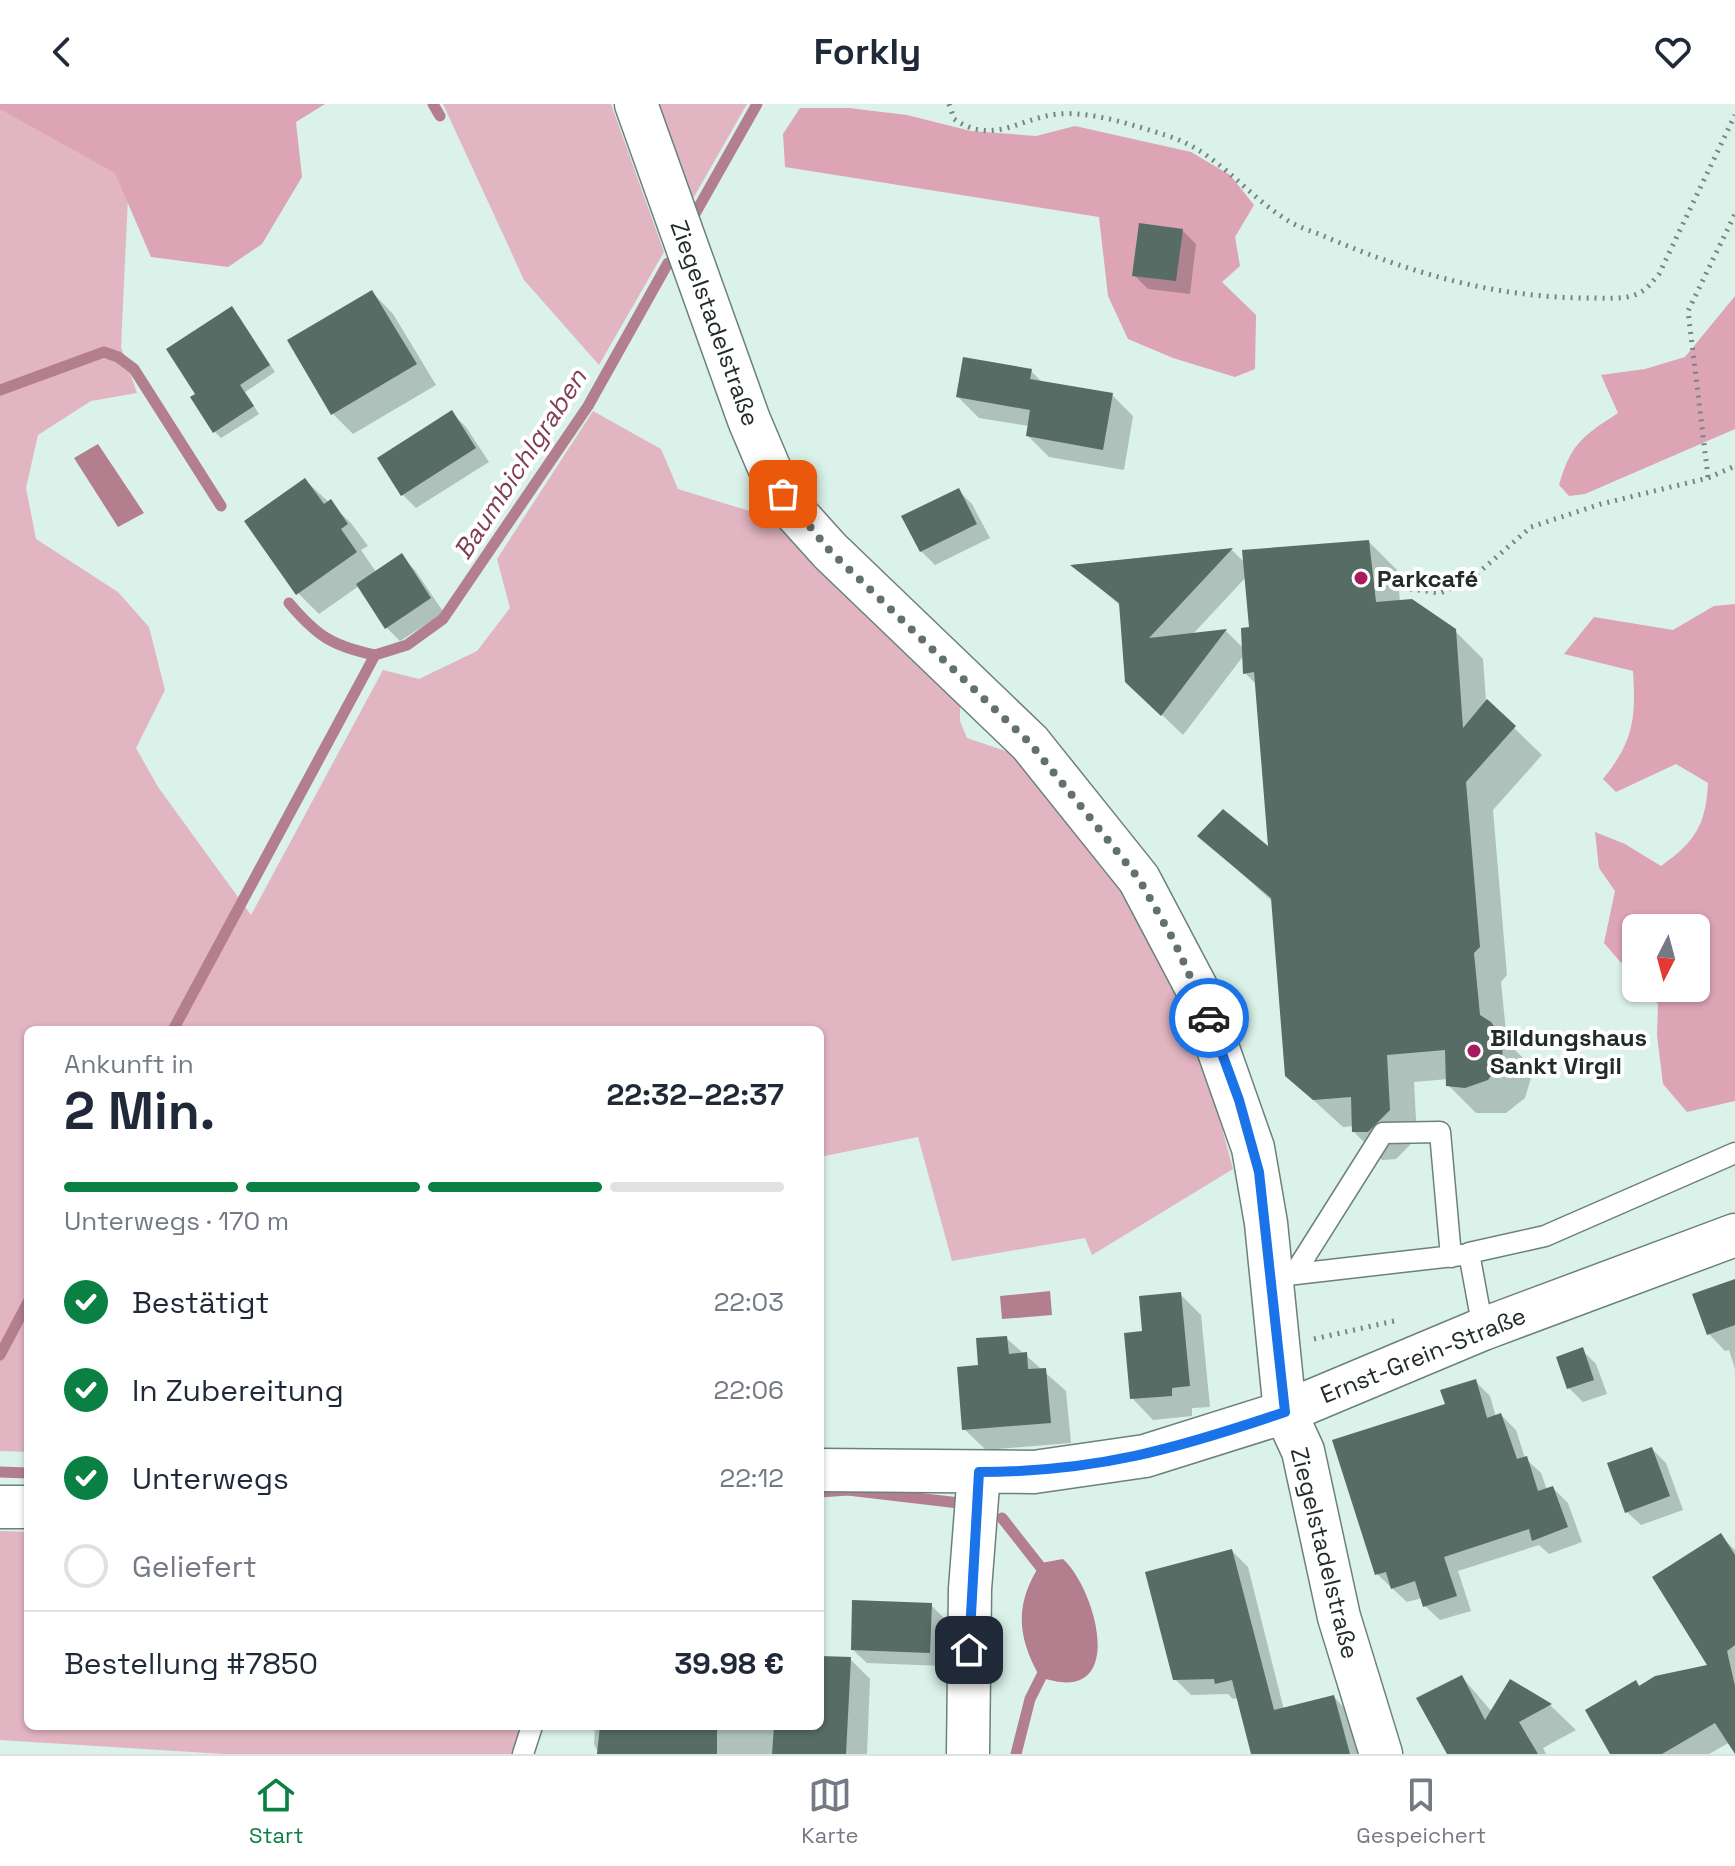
<!DOCTYPE html>
<html lang="de">
<head>
<meta charset="utf-8">
<style>
	body { margin:0; font-family:"Space Grotesk",sans-serif; background:#f6f6f7; color:#1f2937; height:100vh; display:flex; flex-direction:column; font-size:30px; white-space:nowrap }
	* { box-sizing:border-box; margin:0 }
	p { font-size:26px; color:#747a83 }
	.icon { flex:none; width:44px; height:44px; fill:none; stroke:currentColor; stroke-width:2; stroke-linecap:round; stroke-linejoin:round }
	.map { position:relative; flex:1; overflow:hidden }
	.drawer { position:absolute; left:24px; top:922px; width:800px; height:704px; display:flex; flex-direction:column; background:#fff; border-radius:12px; box-shadow:0 2px 6px #0004 }
	.drawer>* { flex:none }
	.needle { width:52px; rotate:186deg }
	.buttons { position:absolute; left:1622px; top:810px; display:grid; gap:16px }
	.buttons a { display:grid; place-items:center; width:88px; height:88px; border-radius:12px; background:#fff; box-shadow:0 2px 6px #0004; font-size:40px }
	.pin { position:absolute; display:grid; place-items:center; width:68px; height:68px; color:#fff; margin:-34px; border-radius:16px; box-shadow:0 4px 12px #0006 }
	.courier { position:absolute; display:grid; place-items:center; width:80px; height:80px; margin:-40px; border:6px solid #1a73e8; border-radius:50%; background:#fff; color:#222; box-shadow:0 2px 10px #0007 }
	.overview em { font-style:normal; font-weight:600 }
	.overview div { display:flex; flex-direction:column-reverse }
	.overview { display:flex; align-items:center; justify-content:space-between; height:136px; padding:0 40px }
	h1 { font-size:52px; font-weight:600; line-height:60px }
	.bar { display:grid; grid-template-columns:repeat(4,1fr); gap:12px 8px; align-content:center; height:96px; padding:0 40px }
	.bar i { height:10px; border-radius:6px; background:#e0e1e3 }
	.bar .selected { background:#0b8043 }
	.bar p { grid-column:span 4 }
	.line { display:flex; align-items:center; gap:20px; padding:0 40px; border-top:2px solid #e0e1e3 }
	.line div { flex:1 }
	ol { padding:0 40px; list-style:none }
	li { display:flex; align-items:center; gap:24px; height:88px }
	li p { margin-inline-start:auto }
	li .icon { padding:8px; border-radius:50%; background:#0b8043; color:#fff; stroke-width:4 }
	li:last-child { color:#747a83 }
	li i { width:44px; height:44px; border:4px solid #e0e1e3; border-radius:50% }
	header { display:flex; justify-content:space-between; align-items:center; height:104px; padding:0 40px; background:#fff; font-size:36px; font-weight:600 }
	.menu { display:flex; justify-content:space-around; align-items:center; height:112px; border-top:2px solid #e0e1e3; background:#fff; font-size:22px; color:#747a83 }
	.menu a { display:grid; justify-items:center; gap:4px }
	.menu .selected { color:#0b8043 }
	.map>svg:first-child { display:block }
	.green { fill:#e2b5c2 }
	.forest { fill:#dca4b5 }
	.water { fill:#b37e8e }
	.shadow { fill:#0003; fill-rule:evenodd }
	.lines { fill:none; stroke-linecap:round; stroke-linejoin:round }
	.stream { stroke:#b37e8e; stroke-width:11 }
	.building { fill:#566c64 }
	.lane-casing { stroke:#6b817a; stroke-width:23 }
	.street-casing { stroke:#6b817a; stroke-width:45 }
	.path { stroke:#768680; stroke-width:5; stroke-dasharray:2 6; stroke-linecap:butt }
	.lane { stroke:#fff; stroke-width:20 }
	.street { stroke:#fff; stroke-width:42 }
	.done { stroke:#62716c; stroke-width:8; stroke-dasharray:0 14.4 }
	.route { stroke:#1a73e8; stroke-width:10 }
	.poi-dot { fill:#a81c5e; stroke:#fff; stroke-width:3 }
	.labels { text-anchor:middle; dominant-baseline:central; stroke-width:8; stroke-linejoin:round; paint-order:stroke }
	.street-label { font-size:24px; fill:#222c28; stroke:#fff }
	.poi-label { font-size:24px; font-weight:bold; fill:#222c28; stroke:#fff; text-anchor:start }
	.water-label { font-size:26px; font-style:italic; fill:#823d56; stroke:#fff }
</style>
</head>
<body>
<header><svg class="icon" aria-label="back" viewBox="0 0 24 24"><path d="M15 5l-7 7 7 7"/></svg>Forkly<svg class="icon" aria-label="heart" viewBox="0 0 24 24"><path d="M12 20l-8-8c-3-5 5-10 8-4 3-6 11-1 8 4z"/></svg></header>
<div class="map">
<svg width="1735" height="1650" viewBox="0 0 1735 1650">
	<rect width="100%" height="100%" fill="#daf2e9"/>
	<path class="green" d="M0,0h19l111,50 -9,193 16,46 -46,8 -53,34 -12,53 10,51 82,53 31,35 16,63 -29,58 22,39 93,128 132,-245 36,9 58,-28 33,-43 -13,-49 96,-148 68,38 17,40 107,33 175,167v32l7,17 62,21 119,162 57,144 28,104 -141,86 -7,-17 -133,23 -34,-124 -98,20v-127h-792v422l-28,-1z
		M443,0h168l53,148 -65,113 -75,-85z
		M648,0h99l-61,107z
		M0,1427l28,1v194h496l-8,28h-292l-224,-14z"/>
	<path class="forest" d="M0,0h325l-29,18 6,55 -40,67 -34,23 -77,-10 -36,-84 -115,-64z
		M800,4h49l58,7 64,16 65,5 39,-10 116,26 39,23 24,30 -19,32 5,29 -18,16 34,33 -1,54 -20,8 -62,-19 -45,-19 -20,-43 -9,-79 -314,-50 -2,-33z
		M1735,192v133l-150,65 -16,2 -10,-11c12,-42 24,-49 59,-72l-17,-38 44,-6 40,-12z
		M1735,500v497l-48,11 -24,-28 -6,-49 1,-31 -14,-16h52v-60h-60v52l-32,-37 11,-52 -16,-23 -4,-36 30,12 36,22c34,-24 45,-41 47,-83l-32,-19 -60,28 -13,-13c31,-38 33,-61 30,-108l-69,-17 30,-37 79,13 41,-24z"/>
	<path class="water" d="M98,340l46,69 -26,14 -44,-69z
		M1050,1187l2,24 -50,4 -2,-23z
		M1063,1455c34,31 66,150 -23,118 -24,-42 -25,-74 1,-114z"/>
	<path class="shadow" d="M1182,126l14,14 -6,50 -42,-5 -14,-14z
		M372,188l21,22 43,71 -83,49 -21,-21z
		M238,211l37,57 -30,20 14,22 -38,24 -6,-6z
		M1031,267l12,12 69,12 21,21 -9,54 -75,-13 -21,-21 1,-10 -50,-8 -21,-21z
		M452,309l14,14 23,35 -73,46 -14,-14z
		M305,376l46,43 17,23 -7,4 15,22 25,-16 14,14 29,43 -44,28 -14,-14 -27,-41 -40,28 -21,-21z
		M958,386l14,14 18,34 -55,27 -14,-14z
		M1369,438l28,28 3,32 55,29 28,28 3,42 56,54 -49,55 14,165 -6,7 6,60 19,19 5,17 -6,20 -19,15h-30l-28,-28v-6l-34,3 3,56 -21,21 -14,1 -28,-28v-6l-11,1 -57,-52 -13,-173 -73,-66 70,14 -13,-165 -12,-12 -1,-18 -61,80 -56,-54 -5,-74 -48,-41 158,-16 13,13zM1247,472l4,53 -7,20 -18,-18 -34,4z
		M1735,1179v86l-6,-19 -4,1 -16,-17z
		M1180,1190l21,21 9,92 -18,1v8l-39,4 -21,-22 12,-65z
		M1006,1234l60,53 5,52 -85,7 -22,-21 16,-62z
		M1582,1246l14,14 11,30 -24,8 -14,-14 -11,-30z
		M1475,1277l15,15 6,21 5,-2 15,15 9,28 16,15 6,17 6,-2 15,15 14,39 -33,12 -10,-9 -81,26 13,40 -31,9 -15,-14 -3,-8 -15,4 -30,-28 70,-168z
		M1652,1345l14,14 17,47 -42,15 -14,-13z
		M1721,1432l14,14v193l-3,-2 -23,13h-96l23,-72 5,5 69,-20z
		M1232,1447l16,16 36,143 50,-13 15,16 11,41h-107l-15,-56 -5,1 -5,-5 -37,1 -16,-16z
		M931,1501l14,14 -2,47 -76,-3 -14,-13z
		M820,1554l30,1 20,20 -3,75h-268l-5,-10 1,-18h225z
		M1462,1573l30,35 19,-30 40,24 25,24 -33,18 3,6h-95z"/>
	<g class="lines">
		<path class="stream" d="M433,0l7,12
			M692,115l65,-115
			M0,286l104,-38 14,5 16,12 87,137
			M289,499c28,33 43,43 86,52
			M173,926l202,-375 32,-10 36,-26 145,-213 80,-143
			M0,1251l28,-53
			M0,1368l28,1
			M820,1388l28,-2 111,13
			M1002,1414l44,56
			M1016,1650l14,-55 17,-34"/>
	</g>
	<path class="building" d="M1139,119l44,6 -7,52 -44,-5z
		M372,186l45,74 -86,51 -44,-75z
		M232,202l38,59 -30,20 14,21 -41,27 -23,-36 5,-3 -29,-45z
		M963,253l69,12 -2,10 83,14 -10,57 -77,-14 4,-26 -74,-13z
		M452,306l24,38 -75,48 -24,-38z
		M305,374l19,26 7,-5 17,25 -7,5 16,23 -61,43 -52,-74z
		M959,384l18,36 -57,28 -19,-36z
		M1369,436l7,62 36,-3 44,30 7,99 24,-29 29,27 -50,56 14,165 -6,6 6,62 11,7 12,17 -1,22 -14,19 -23,8 -19,-2 -1,-36 -58,5 3,55 -22,22h-16l-1,-35 -38,3 -28,-24 -14,-178 -74,-62 26,-27 45,37 -14,-174 -11,2 -2,-46 8,-1 -7,-77z
		M1233,444l-84,90 78,-9 -66,87 -36,-34 -6,-79 -49,-38z
		M402,449l29,45 -46,31 -29,-45z
		M1735,1175v46l-28,10 -15,-41z
		M1181,1188l9,94 -18,2v8l-42,3 -6,-66 18,-2 -3,-35z
		M1007,1232l2,18 18,-2 1,17 18,-1 5,55 -89,7 -5,-63 21,-2 -2,-27z
		M1583,1243l11,33 -27,9 -11,-32z
		M1476,1275l11,39 14,-5 16,46 10,-3 11,35 15,-5 15,41 -36,14 -3,-12 -85,28 13,39 -34,11 -8,-26 -24,8 -5,-17 -11,3 -43,-135 113,-36 -5,-14z
		M1652,1343l18,49 -45,17 -18,-50z
		M1721,1429l14,22v90l-8,6 8,35v68l-20,-31 -53,31h-52l-25,-44 51,-30 3,6 16,-10 52,-11 -55,-88z
		M1232,1445l42,161 60,-15 16,59h-99l-19,-74 -17,4 -1,-5 -41,1 -28,-108z
		M852,1496l80,3 -2,50 -79,-3z
		M820,1552l31,1 -5,97h-74l2,-28h46z
		M1462,1571l23,45 25,-41 42,25 -33,18 19,32h-91l-31,-56z
		M600,1622h117v28h-120z"/>
	<g class="lines">
		<defs>
			<path id="lane" d="M1296,1167l87,-138 57,-1 11,125
				M1287,1171l175,-20
				M1483,1225l-14,-76 76,-17 190,-83
				M523,1650l9,-28"/>
			<path id="street" d="M636,0l113,316 25,59 19,31 37,41 200,192 109,136 58,110 56,159 13,75 19,189 18,39 36,166 42,137
				M820,1366l214,2 111,-16 140,-44 198,-83 252,-94
				M0,1403h28
				M968,1650l2,-165 9,-117"/>
		</defs>
		<use href="#lane" class="lane-casing"/>
		<use href="#street" class="street-casing"/>
		<path class="path" d="M949,0l5,15c39,27 65,-1 104,-5 33,-3 75,11 107,21 54,16 80,61 127,88 11,6 23,9 34,14 84,36 170,61 263,61 15,0 34,2 48,-4 10,-4 15,-12 22,-20l76,-159
			M1708,373l-20,-166 47,-97
			M1410,485l30,4 29,-12 62,-54 70,-23 107,-26 27,-12
			M1314,1235l80,-18"/>
		<use href="#lane" class="lane"/>
		<use href="#street" class="street"/>
	</g>
	<g class="lines">
		<path class="done" d="M783,390l47,57 200,192 109,136 35,62 35,77"/>
		<path class="route" d="M969,1546l10,-178c117,0 197,-23 306,-60l-26,-240 -20,-72 -30,-82"/>
	</g>
	<g class="poi-dot">
		<circle cx="1361" cy="474" r="8"/>
		<circle cx="1474" cy="947" r="8"/>
	</g>
	<g class="labels">
		<g class="street-label">
			<text transform="translate(715 219) rotate(70)">Ziegelstadelstraße</text>
			<text transform="translate(1423 1251) rotate(-22)">Ernst-Grein-Straße</text>
			<text transform="translate(1325 1449) rotate(76)">Ziegelstadelstraße</text>
		</g>
		<g class="poi-label">
			<text x="1377" y="474">Parkcafé</text>
			<text x="1490" y="933">Bildungshaus<tspan x="1490" dy="28">Sankt Virgil</tspan></text>
		</g>
		<g class="water-label">
			<text transform="translate(520 360) rotate(-57)">Baumbichlgraben</text>
		</g>
	</g>
</svg>
<div class="buttons">
<a><svg class="needle" viewBox="-14 -14 28 28"><path d="M0-13l5 13h-10z" fill="#e53935"/><path d="M0 13l5-13h-10z" fill="#747a83"/></svg></a>
</div>
<div class="pin" style="left:783px;top:390px;background:#ea580c"><svg class="icon" aria-label="bag" viewBox="0 0 24 24"><path d="M5 8h14l-1 12H6zM9 8a3 3 0 0 1 6 0"/></svg></div>
<div class="pin" style="left:969px;top:1546px;background:#1f2937"><svg class="icon" aria-label="home" viewBox="0 0 24 24"><path d="M3 11l9-7 9 7M6 9v11h12V9"/></svg></div>
<div class="courier" style="left:1209px;top:914px"><svg class="icon" aria-label="car" viewBox="0 0 24 24"><path d="M5 17H2v-5l4-1 3-4h7l3 4 3 1v5h-3M9 17h6M6 11h13"/><circle cx="7" cy="17" r="2"/><circle cx="17" cy="17" r="2"/></svg></div>
<section class="drawer">
<div class="overview"><div><h1>2 Min.</h1><p>Ankunft in</p></div><em>22:32–22:37</em></div>
<div class="bar"><i class="selected"></i><i class="selected"></i><i class="selected"></i><i></i><p>Unterwegs · 170 m</p></div>
<ol>
<li><svg class="icon" aria-label="check" viewBox="0 0 24 24"><path d="M5 12l5 5 9-10"/></svg>Bestätigt<p>22:03</p></li>
<li><svg class="icon" aria-label="check" viewBox="0 0 24 24"><path d="M5 12l5 5 9-10"/></svg>In Zubereitung<p>22:06</p></li>
<li><svg class="icon" aria-label="check" viewBox="0 0 24 24"><path d="M5 12l5 5 9-10"/></svg>Unterwegs<p>22:12</p></li>
<li><i></i>Geliefert</li>
</ol>
<div class="line" style="height:104px"><div>Bestellung #7850</div><b>39.98 €</b></div>
</section>
</div>
<nav class="menu">
<a class="selected"><svg class="icon" aria-label="home" viewBox="0 0 24 24"><path d="M3 11l9-7 9 7M6 9v11h12V9"/></svg>Start</a>
<a><svg class="icon" aria-label="map" viewBox="0 0 24 24"><path d="M3 6l6-2 6 2 6-2v14l-6 2-6-2-6 2zM9 4v14M15 6v14"/></svg>Karte</a>
<a><svg class="icon" aria-label="saved" viewBox="0 0 24 24"><path d="M7 4h10v16l-5-4-5 4z"/></svg>Gespeichert</a>
</nav>
</body>
</html>
